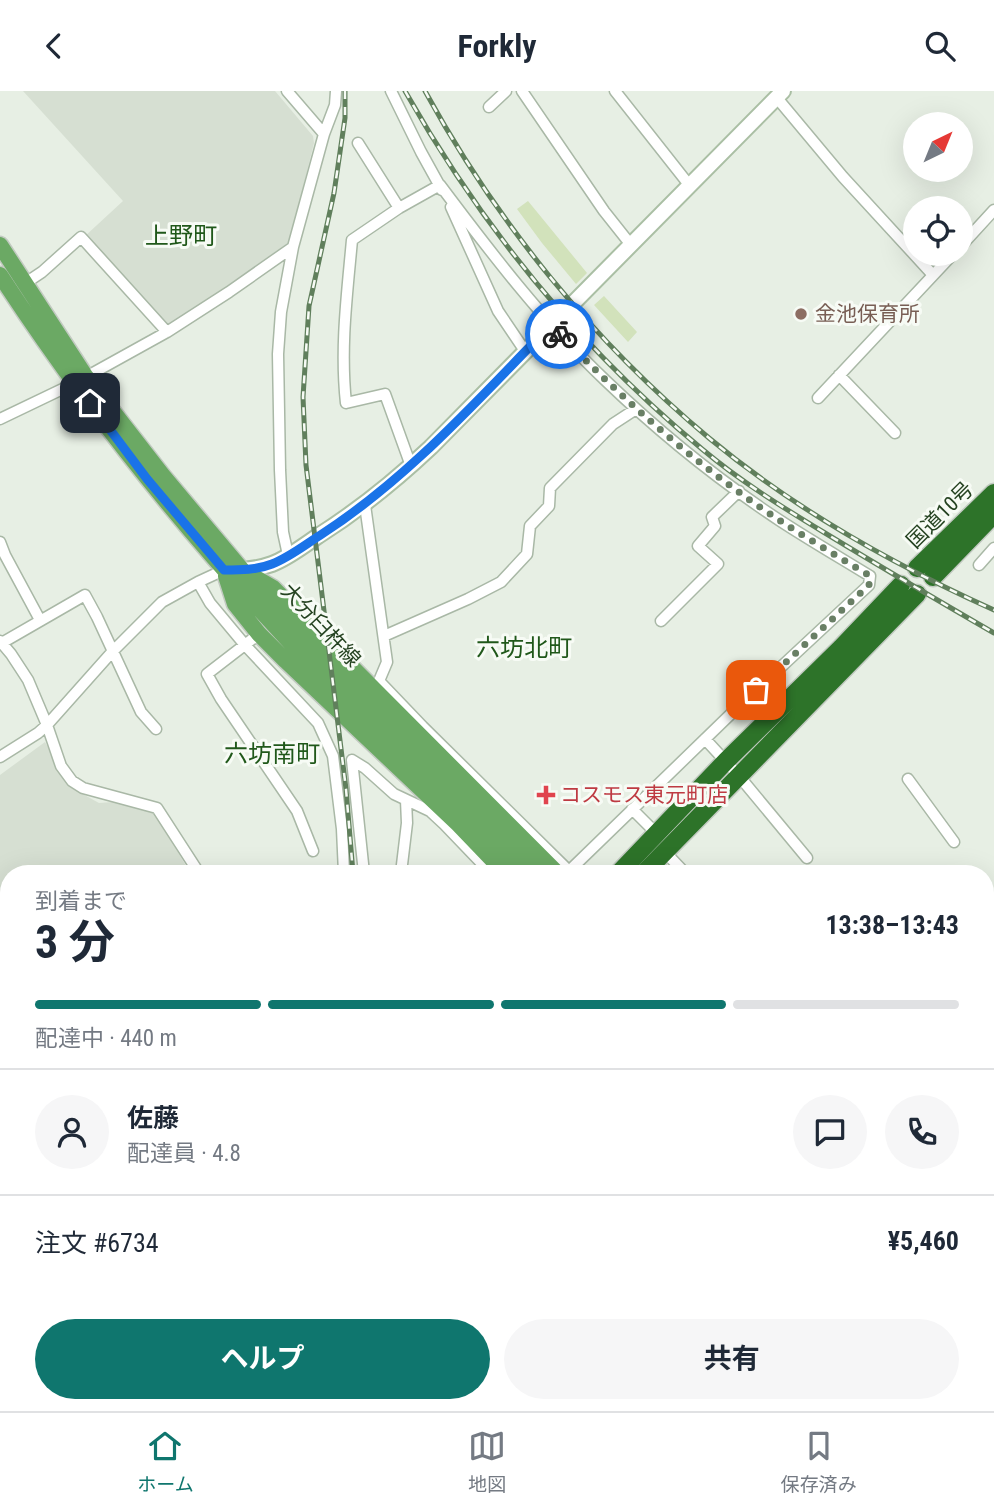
<!DOCTYPE html>
<html lang="ja">
<head>
<meta charset="utf-8">
<style>
	body { margin:0; font-family:"Roboto Condensed","Noto Sans JP",sans-serif; background:#f6f6f7; color:#1f2937; height:100vh; display:flex; flex-direction:column; font-size:26px; white-space:nowrap }
	* { box-sizing:border-box; margin:0 }
	p { font-size:23px; color:#747a83 }
	.icon { flex:none; width:38px; height:38px; fill:none; stroke:currentColor; stroke-width:2; stroke-linecap:round; stroke-linejoin:round }
	.map { position:relative; flex:1; overflow:hidden }
	.details { position:absolute; left:0px; top:774px; width:994px; height:548px; display:flex; flex-direction:column; background:#fff; border-radius:28px 28px 0 0; box-shadow:0 7px 28px #0002 }
	.details>* { flex:none }
	.needle { width:46px; rotate:43deg }
	.controls { position:absolute; left:903px; top:21px; display:grid; gap:14px }
	.controls a { display:grid; place-items:center; width:70px; height:70px; border-radius:50%; background:#fff; box-shadow:0 7px 28px #0002; font-size:35px }
	.pin { position:absolute; display:grid; place-items:center; width:60px; height:60px; color:#fff; margin:-30px; border-radius:14px; box-shadow:0 4px 10px #0006 }
	.courier { position:absolute; display:grid; place-items:center; width:70px; height:70px; margin:-35px; border:5px solid #1a73e8; border-radius:50%; background:#fff; color:#222; box-shadow:0 2px 9px #0007 }
	.overview em { font-style:normal; font-weight:700 }
	.overview div { display:flex; flex-direction:column-reverse }
	.overview { display:flex; align-items:center; justify-content:space-between; height:119px; padding:0 35px }
	h1 { font-size:46px; font-weight:700; line-height:52px }
	.bar { display:grid; grid-template-columns:repeat(4,1fr); gap:10px 7px; align-content:center; height:84px; padding:0 35px }
	.bar i { height:9px; border-radius:5px; background:#e0e1e3 }
	.bar .on { background:#0f766e }
	.bar p { grid-column:span 4 }
	.line { display:flex; align-items:center; gap:18px; padding:0 35px; border-top:2px solid #e0e1e3 }
	.line div { flex:1 }
	.round { display:grid; place-items:center; flex:none; width:74px; height:74px; border-radius:37px; background:#f6f6f7 }
	.primary-button { display:flex; gap:14px; margin-top:auto; padding:14px 35px }
	.primary-button a { flex:1; height:80px; border-radius:42px; background:#0f766e; color:#fff; font-size:28px; font-weight:700; line-height:80px; text-align:center }
	.primary-button a+a { background:#f6f6f7; color:#1f2937 }
	header { display:flex; justify-content:space-between; align-items:center; height:91px; padding:0 35px; background:#fff; font-size:32px; font-weight:700 }
	.tab-bar { display:flex; justify-content:space-around; align-items:center; height:98px; border-top:2px solid #e0e1e3; background:#fff; font-size:19px; color:#747a83 }
	.tab-bar a { display:grid; justify-items:center; gap:4px }
	.tab-bar .on { color:#0f766e }
	.map>svg:first-child { display:block }
	.built { fill:#d6dfd2 }
	.green { fill:#d2e2bb }
	.water { fill:#87daa0 }
	.lines { fill:none; stroke-linecap:round; stroke-linejoin:round }
	.street-tunnel { stroke:#c0cdbd; stroke-width:10; stroke-dasharray:10 5; stroke-linecap:butt }
	.street-casing { stroke:#a9b8a6; stroke-width:13 }
	.secondary-casing { stroke:#aabfa4; stroke-width:18 }
	.primary-casing { stroke:#c2cac1; stroke-width:19 }
	.highway-casing { stroke:#c2cac1; stroke-width:21 }
	.street { stroke:#fff; stroke-width:10 }
	.secondary { stroke:#fff; stroke-width:14 }
	.primary { stroke:#6ba964; stroke-width:16 }
	.highway { stroke:#2d7329; stroke-width:18 }
	.rail-casing { stroke:#607f5c; stroke-width:5 }
	.rail { stroke:#f7fbf5; stroke-width:2.5; stroke-dasharray:8; stroke-linecap:butt }
	.done { stroke:#697f65; stroke-width:7; stroke-dasharray:0 12.6 }
	.route { stroke:#1a73e8; stroke-width:9 }
	.education-dot { fill:#8d6e63; stroke:#f7fbf5; stroke-width:2.5 }
	.health-dot { fill:#e0444e; stroke:#f7fbf5; stroke-width:2.5 }
	.labels { text-anchor:middle; dominant-baseline:central; stroke-width:6; stroke-linejoin:round; paint-order:stroke }
	.education-label { font-size:21px; fill:#785e54; stroke:#f7fbf5; text-anchor:start }
	.street-label { font-size:21px; fill:#254321; stroke:#f7fbf5 }
	.health-label { font-size:21px; fill:#be3a42; stroke:#f7fbf5; text-anchor:start }
	.quarter-label { font-size:24px; fill:#20581a; stroke:#f7fbf5 }
</style>
</head>
<body>
<header><svg class="icon" aria-label="back" viewBox="0 0 24 24"><path d="M15 5l-7 7 7 7"/></svg>Forkly<svg class="icon" aria-label="search" viewBox="0 0 24 24"><circle cx="10" cy="10" r="6"/><path d="M15 15l6 6"/></svg></header>
<div class="map">
<svg width="994" height="1320" viewBox="0 0 994 1320">
	<rect width="100%" height="100%" fill="#e7efe4"/>
	<path class="built" d="M23,0h252l38,45 1,7 -24,98 -97,71 -27,16 -82,-91 39,-36z
		M45,651l25,45 29,16 14,-1 43,12 34,59h-181v306l-9,6v-410z"/>
	<path class="green" d="M528,110l59,72 -11,11 -34,-41 -25,-34z
		M604,205l33,36 -9,10 -34,-37z"/>
	<path class="water" d="M994,1152v78l-9,6v-77z"/>
	<g class="lines">
		<path class="street-tunnel" d="M333,665l19,4"/>
		<defs>
			<path id="street" d="M287,0l37,43
				M391,0l30,61 21,38
				M522,0l82,120 27,34
				M615,0l75,95
				M777,7l66,79 90,98
				M489,16l17,-16
				M358,52l41,65
				M451,116l47,104 27,40
				M961,155l33,-36
				M24,193l18,-12 39,-35 86,95
				M839,284l56,58
				M818,307l135,-144
				M0,328l75,-36 92,-51 62,-40 64,-45
				M365,414l22,157 -8,19 44,46 146,144 168,-163 132,-123 1,-9c-31,-19 -62,-37 -91,-56 -62,-41 -121,-89 -174,-140 -62,-59 -114,-127 -165,-195l-41,23 -47,32c-5,55 -12,108 -6,163l39,-9 26,72
				M0,451l5,13 35,65
				M288,464l-5,-23 -3,-62 -2,-116 3,-42 12,-65 31,-113 11,-29 1,-14
				M979,474l15,-17
				M198,491l12,21 35,42 73,78 15,33 9,73 2,44
				M661,530l57,-57 -20,-18 17,-20 -3,-9 27,-26
				M259,543l-52,40 14,25 76,112 16,40
				M384,545l84,-37 33,-17 26,-28 3,-28 19,-20 1,-18 63,-64 23,-15
				M0,550l11,13 17,26 19,45 14,41 11,15 11,7 74,20 42,65
				M0,553l85,-49 12,22 44,95 15,17
				M705,648l34,37 68,82
				M0,666l38,-24 9,-8 65,-73 50,-50 36,-20 26,-12
				M352,669l13,8 29,26 36,17 14,13 47,49
				M352,669l12,113
				M908,688l46,63
				M632,718l25,25
				M664,760l21,22
				M401,782l6,-50 -1,-23
				M985,961l9,-7
				M0,1139l9,6
				M0,1174l9,-6
				M0,1284l4,9 5,4
				M26,1312l9,8
				M203,1320l3,-3 -2,-5
				M499,1320l14,-8"/>
			<path id="secondary" d="M235,479c11,0 26,-2 37,-6 16,-6 31,-18 46,-28 41,-26 78,-56 113,-89l352,-356"/>
			<path id="primary" d="M0,154l86,132 77,99 79,94 93,102 132,127 75,74
				M0,184c95,146 205,280 326,405 43,44 89,85 133,129 22,21 42,43 63,64
				M226,485l9,28 24,30 27,27 172,163 47,49
				M254,486l19,11 284,285
				M943,1312l6,8
				M963,1312l6,8"/>
			<path id="highway" d="M917,477l77,-75
				M933,486l61,-63
				M619,782l107,-112 115,-113 60,-63
				M644,782l273,-279
				M0,1279l9,-2"/>
		</defs>
		<use href="#street" class="street-casing"/>
		<use href="#secondary" class="secondary-casing"/>
		<use href="#primary" class="primary-casing"/>
		<use href="#highway" class="highway-casing"/>
		<use href="#street" class="street"/>
		<use href="#secondary" class="secondary"/>
		<use href="#primary" class="primary"/>
		<use href="#highway" class="highway"/>
		<defs>
			<path id="rail" d="M345,0v27l-11,75 -25,113 -6,91 3,68 40,324 7,84
				M405,0c77,136 176,258 297,358 38,32 80,58 123,84 56,34 112,67 169,100
				M425,0c72,132 169,251 284,347 84,70 185,127 285,172
				M0,1251l9,-1"/>
		</defs>
		<use href="#rail" class="rail-casing"/>
		<use href="#rail" class="rail"/>
	</g>
	<g class="lines">
		<path class="done" d="M560,243c66,69 139,133 219,186 29,19 60,37 91,56l-1,9 -113,105"/>
		<path class="route" d="M90,312l57,76 77,91c16,0 33,0 48,-6 18,-7 34,-20 50,-30 88,-57 156,-135 229,-209l9,9"/>
	</g>
	<circle class="education-dot" cx="801" cy="223" r="7"/>
	<path class="health-dot" d="M542.5 693.5h7v7h7v7h-7v7h-7v-7h-7v-7h7z"/>
	<g class="labels">
		<g class="education-label">
			<text x="815" y="223">金池保育所</text>
		</g>
		<g class="street-label">
			<text transform="translate(940 424) rotate(-45)">国道10号</text>
			<text transform="translate(321 534) rotate(47)">大分臼杵線</text>
		</g>
		<g class="health-label">
			<text x="560" y="704">コスモス東元町店</text>
		</g>
		<g class="quarter-label">
			<text x="181" y="145">上野町</text>
			<text x="524" y="557">六坊北町</text>
			<text x="272" y="663">六坊南町</text>
		</g>
	</g>
</svg>
<div class="controls">
<a><svg class="needle" viewBox="-14 -14 28 28"><path d="M0-13l5 13h-10z" fill="#e53935"/><path d="M0 13l5-13h-10z" fill="#747a83"/></svg></a>
<a><svg class="icon" aria-label="locate" viewBox="0 0 24 24"><circle cx="12" cy="12" r="6"/><path d="M12 2v4M12 18v4M2 12h4M18 12h4"/></svg></a>
</div>
<div class="pin" style="left:756px;top:599px;background:#ea580c"><svg class="icon" aria-label="bag" viewBox="0 0 24 24"><path d="M5 8h14l-1 12H6zM9 8a3 3 0 0 1 6 0"/></svg></div>
<div class="pin" style="left:90px;top:312px;background:#1f2937"><svg class="icon" aria-label="home" viewBox="0 0 24 24"><path d="M3 11l9-7 9 7M6 9v11h12V9"/></svg></div>
<div class="courier" style="left:560px;top:243px"><svg class="icon" aria-label="bike" viewBox="0 0 24 24"><circle cx="6" cy="16" r="4"/><circle cx="18" cy="16" r="4"/><path d="M6 16l4-8h5l3 8M10 8l3 8H6M13 5h3"/></svg></div>
<section class="details">
<div class="overview"><div><h1>3 分</h1><p>到着まで</p></div><em>13:38–13:43</em></div>
<div class="bar"><i class="on"></i><i class="on"></i><i class="on"></i><i></i><p>配達中 · 440 m</p></div>
<div class="line" style="height:126px"><a class="round"><svg class="icon" aria-label="person" viewBox="0 0 24 24"><circle cx="12" cy="8" r="4"/><path d="M4 21q1-7 8-7t8 7"/></svg></a><div><b>佐藤</b><p>配達員 · 4.8</p></div><a class="round"><svg class="icon" aria-label="chat" viewBox="0 0 24 24"><path d="M4 5h16v11H9l-5 4z"/></svg></a><a class="round"><svg class="icon" aria-label="phone" viewBox="0 0 24 24"><path d="M5 4h4l2 5-3 2q2 4 5 5l2-3 5 2v4C11 20 4 13 5 4z"/></svg></a></div>
<div class="line" style="height:91px"><div>注文 #6734</div><b>¥5,460</b></div>
<div class="primary-button"><a>ヘルプ</a><a>共有</a></div>
</section>
</div>
<nav class="tab-bar">
<a class="on"><svg class="icon" aria-label="home" viewBox="0 0 24 24"><path d="M3 11l9-7 9 7M6 9v11h12V9"/></svg>ホーム</a>
<a><svg class="icon" aria-label="map" viewBox="0 0 24 24"><path d="M3 6l6-2 6 2 6-2v14l-6 2-6-2-6 2zM9 4v14M15 6v14"/></svg>地図</a>
<a><svg class="icon" aria-label="saved" viewBox="0 0 24 24"><path d="M7 4h10v16l-5-4-5 4z"/></svg>保存済み</a>
</nav>
</body>
</html>
